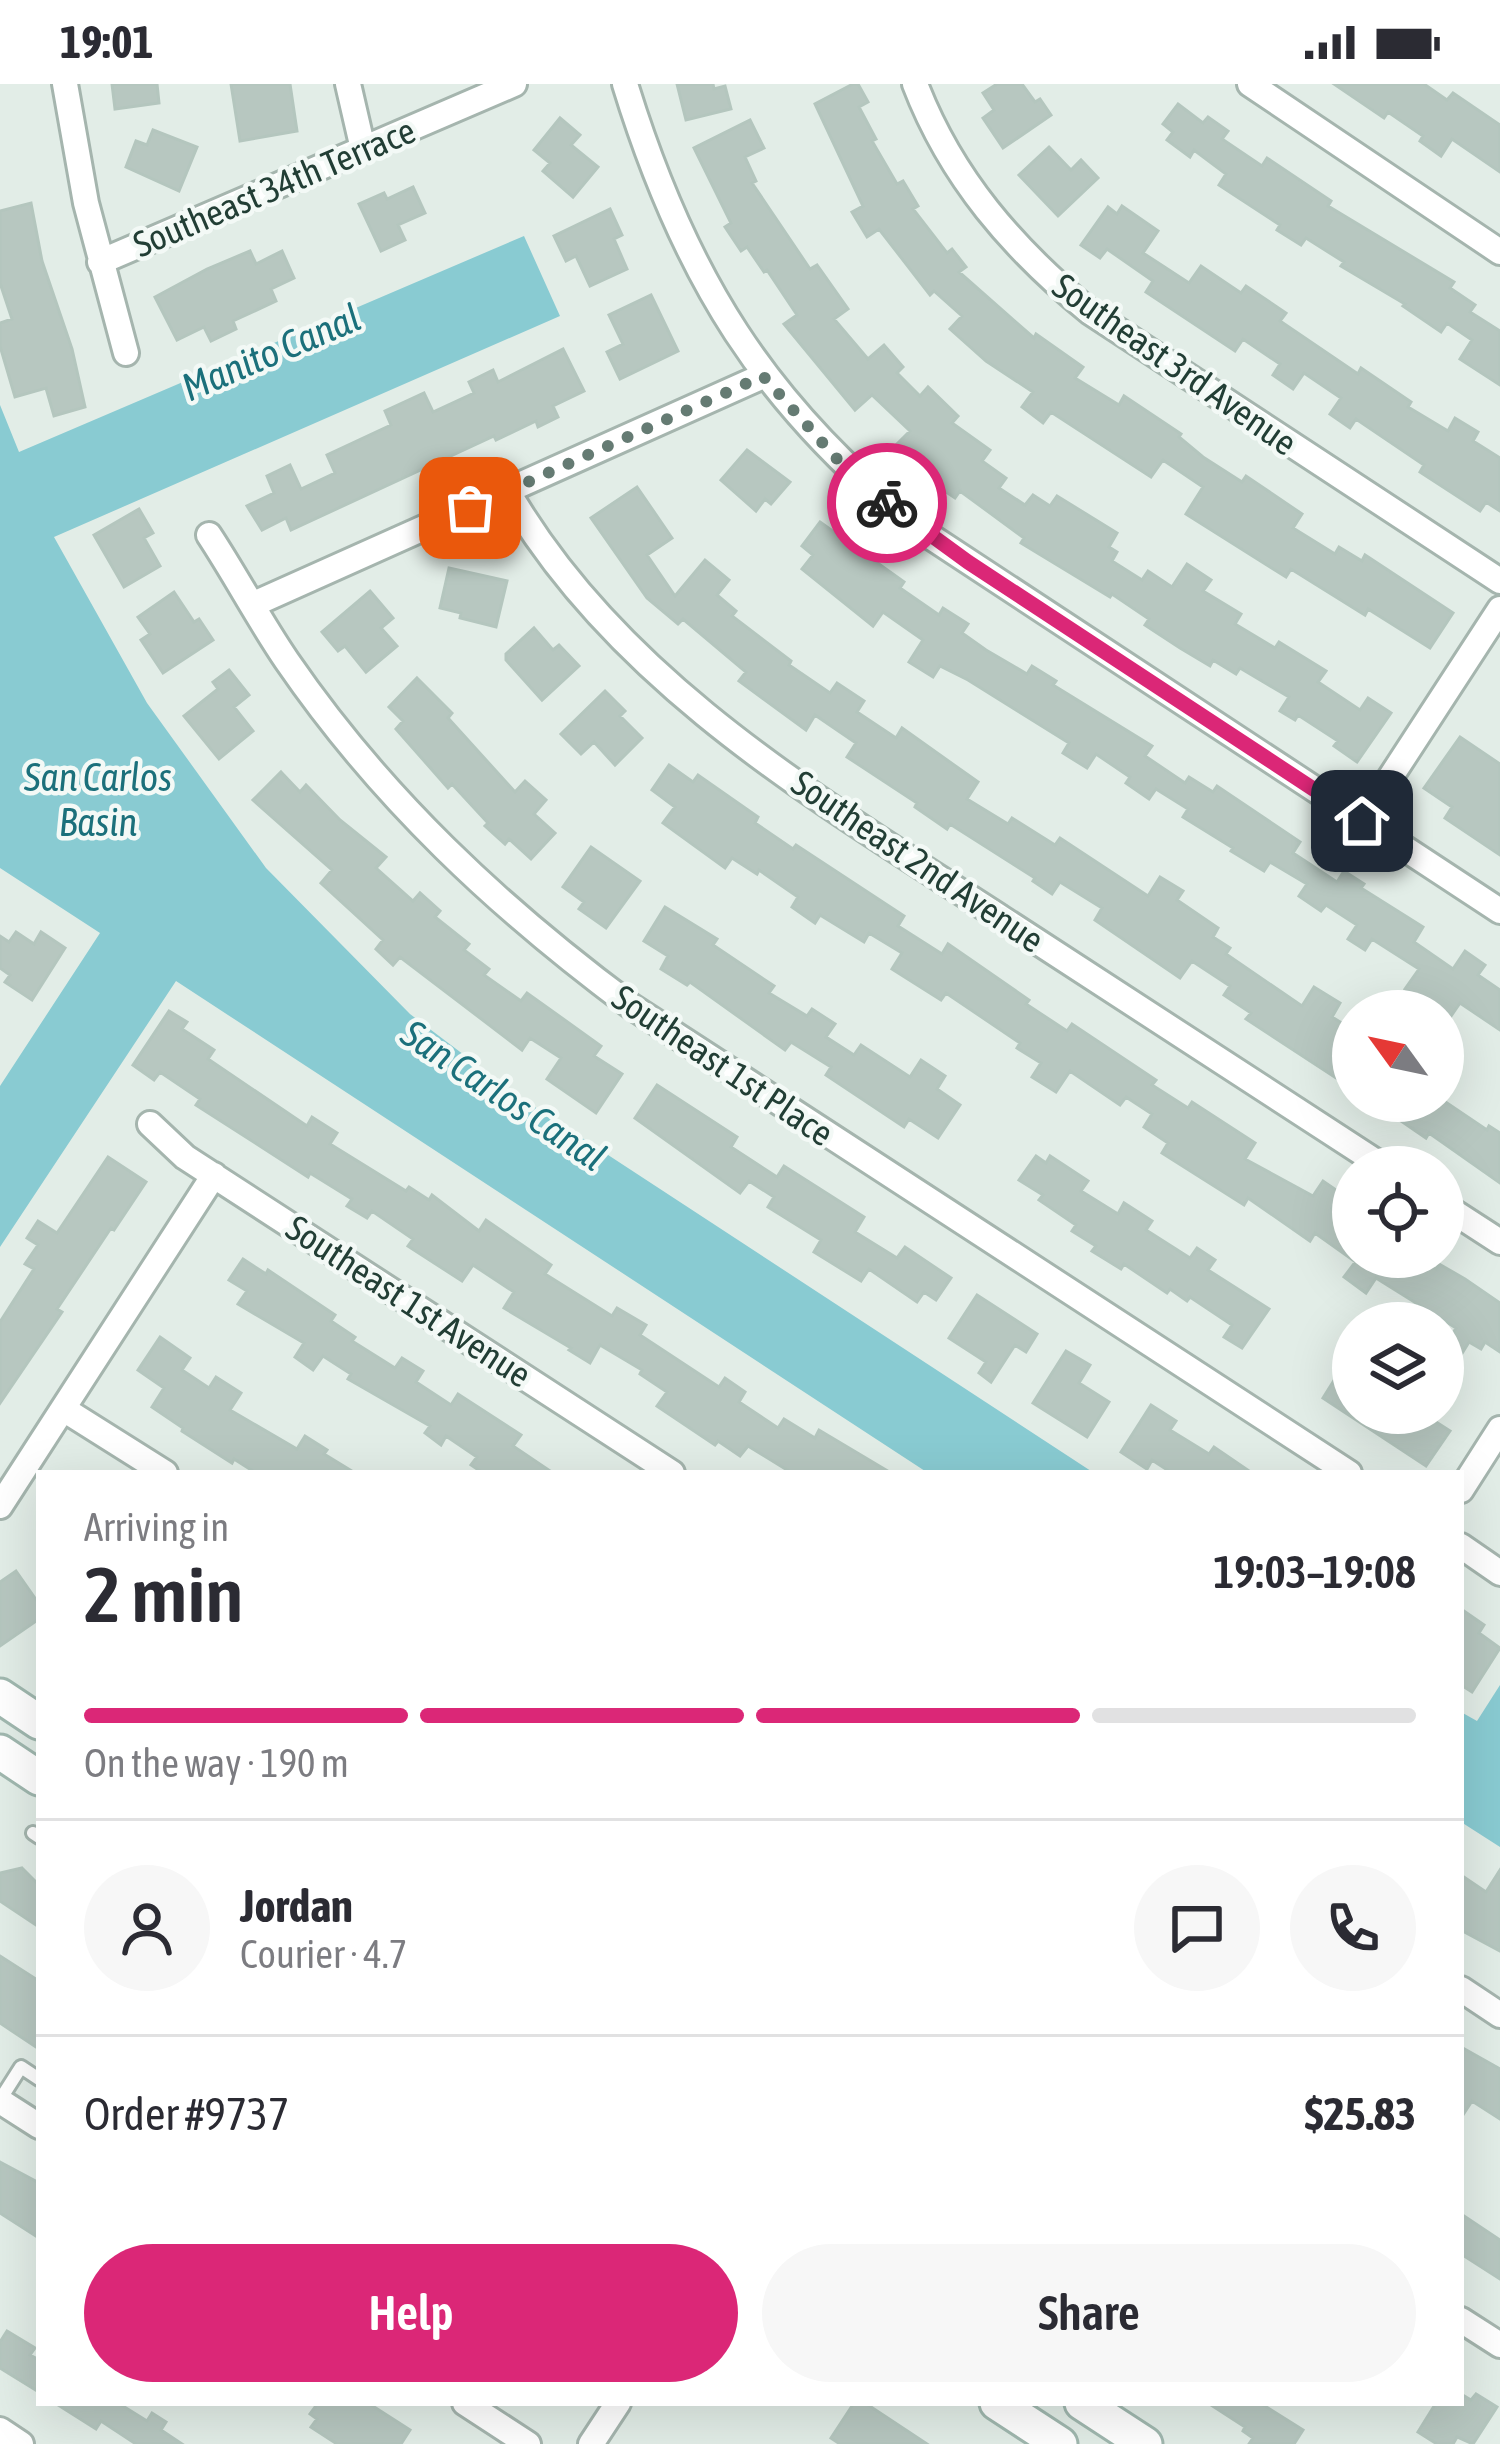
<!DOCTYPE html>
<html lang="en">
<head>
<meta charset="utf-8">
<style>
	body { margin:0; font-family:"Asap Condensed",sans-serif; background:#f7f7f7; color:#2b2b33; height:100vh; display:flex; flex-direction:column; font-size:45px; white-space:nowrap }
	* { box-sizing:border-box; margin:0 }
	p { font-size:39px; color:#7c7c81 }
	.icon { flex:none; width:66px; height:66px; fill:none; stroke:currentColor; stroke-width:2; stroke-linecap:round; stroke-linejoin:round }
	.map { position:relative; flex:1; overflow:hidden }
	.drawer { position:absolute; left:36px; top:1386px; width:1428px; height:936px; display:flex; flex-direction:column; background:#fff; border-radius:0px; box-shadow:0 12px 48px #0002 }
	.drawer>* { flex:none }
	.needle { width:78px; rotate:303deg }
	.fabs { position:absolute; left:1332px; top:906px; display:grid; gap:24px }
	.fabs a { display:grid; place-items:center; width:132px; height:132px; border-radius:50%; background:#fff; box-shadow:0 12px 48px #0002; font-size:60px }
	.pin { position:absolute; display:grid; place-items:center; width:102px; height:102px; color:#fff; margin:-51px; border-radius:24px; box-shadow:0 6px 18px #0006 }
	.courier { position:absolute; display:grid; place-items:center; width:120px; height:120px; margin:-60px; border:9px solid #db2777; border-radius:50%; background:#fff; color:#222; box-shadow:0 3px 15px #0007 }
	.summary em { font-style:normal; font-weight:600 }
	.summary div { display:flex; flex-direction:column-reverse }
	.summary { display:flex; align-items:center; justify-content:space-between; height:204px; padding:0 48px }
	h1 { font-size:78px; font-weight:600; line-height:90px }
	.bar { display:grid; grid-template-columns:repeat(4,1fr); gap:18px 12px; align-content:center; height:144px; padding:0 48px }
	.bar i { height:15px; border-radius:9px; background:#e1e1e2 }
	.bar .on { background:#db2777 }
	.bar p { grid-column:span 4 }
	.line { display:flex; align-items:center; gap:30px; padding:0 48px; border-top:3px solid #e1e1e2 }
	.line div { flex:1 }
	.round { display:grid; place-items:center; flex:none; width:126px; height:126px; border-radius:63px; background:#f7f7f7 }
	.cta { display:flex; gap:24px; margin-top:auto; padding:24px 48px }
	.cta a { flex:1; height:138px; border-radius:72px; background:#db2777; color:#fff; font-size:48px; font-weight:600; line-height:138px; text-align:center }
	.cta a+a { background:#f7f7f7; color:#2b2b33 }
	.status { display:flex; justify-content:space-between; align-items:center; height:84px; padding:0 60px; background:#fff; direction:ltr }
	.status svg { height:33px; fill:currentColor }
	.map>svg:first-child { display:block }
	.water { fill:#89cbd2 }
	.building { fill:#b7c7c0; stroke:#b4c6be; stroke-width:3 }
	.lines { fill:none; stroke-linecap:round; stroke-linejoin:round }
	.service-casing { stroke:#a5b5ae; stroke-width:18 }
	.minor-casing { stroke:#a5b5ae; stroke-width:30 }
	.secondary-casing { stroke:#a0b8af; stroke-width:39 }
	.service { stroke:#fff; stroke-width:12 }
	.minor { stroke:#fff; stroke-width:24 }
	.secondary { stroke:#fff; stroke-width:33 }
	.done { stroke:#657b73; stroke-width:12; stroke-dasharray:0 21.6 }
	.route { stroke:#db2777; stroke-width:15 }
	.labels { text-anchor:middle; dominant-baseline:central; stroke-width:9; stroke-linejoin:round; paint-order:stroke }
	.street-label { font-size:36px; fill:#223e35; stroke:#f3f9f6 }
	.water-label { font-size:39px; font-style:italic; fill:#1b707b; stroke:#f3f9f6 }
</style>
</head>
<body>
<div class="status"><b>19:01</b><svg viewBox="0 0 49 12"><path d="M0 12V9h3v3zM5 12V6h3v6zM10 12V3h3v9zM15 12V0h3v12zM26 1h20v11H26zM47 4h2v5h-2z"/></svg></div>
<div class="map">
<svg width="1500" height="2360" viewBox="0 0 1500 2360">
	<rect width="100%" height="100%" fill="#e2ede7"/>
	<path class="water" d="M524,152l36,80 -506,221 93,166 119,165 144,146 111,84 573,375h-166l-752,-492 -176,266v-161l100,-153 -100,-65v-463l19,47z
		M1500,1601v162l-39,-25v-110l16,9z"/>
	<path class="building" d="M112,0h45l2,19 -44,6z
		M231,0h59l7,47 -57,10z
		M677,0h36l1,5 11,-3 6,23 -45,11z
		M853,0h5l10,18 -9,5 17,32 -4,2 25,43 6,-3 15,25 -5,3 34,44 5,-4 14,18 -7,5 75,66 2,-4 47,33 -8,11 44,27 5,-9 57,38 -2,3 24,20 39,25 4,-6 56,38 -9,14 42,26 4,-7 23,14 3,-6 88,58 -23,35 -62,-39 -3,6 -74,-46 -5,8 -100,-63 17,-27 -40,-27 -12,17 -100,-65 -8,11 -21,-16 11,-15 -47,-31 -36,-32 12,-13 -28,-25 -4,4 -51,-66 -12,8 -15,-25 11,-6 -48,-102z
		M997,0h25l13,18 5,-3 11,16 -48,33 -20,-30 11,-8 -11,-17z
		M1334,0h90l23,16 6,-7 47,32v47l-48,-33 -11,17 -21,-15 3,-5 -35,-24 -4,6z
		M1178,20l25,19 5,-6 20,14 -6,8 40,27 5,-8 64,43 -3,5 126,76 -4,6 25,17 -5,7 30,19v54l-40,-26 12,-19 -25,-17 -6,9 -38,-26 2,-2 -64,-38 3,-4 -38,-24 -5,7 -24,-15 3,-5 -61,-40 7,-11 -32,-24 -4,7 -23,-17 6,-8 -10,-8z
		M560,34l20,17 -9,10 27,22 -25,30 -30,-26 7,-8 -16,-13z
		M750,36l14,28 -19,9 11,24 -4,2 58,86 7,-4 31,44 -14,10 34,40 16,-14 19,22 -6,6 23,23 8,-9 30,29 -6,7 38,27 -8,11 24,17 -7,10 26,17 8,-10 17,11 7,-10 60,37 -8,14 8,5 -5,9 30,19 6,-9 24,16 15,-23 24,16 -8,11 38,23 -6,10 40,24 4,-6 47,29 -8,11 42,28 8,-12 23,15 -34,49 -23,-16 4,-5 -40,-26 -3,5 -15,-9 9,-14 -49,-29 -4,6 -23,-14 -3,6 -30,-18 -35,-23 4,-6 -37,-25 -2,3 -89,-54 3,-5 -64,-47 -5,7 -22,-15 -38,-37 15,-15 -38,-36 -17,15 -71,-86 13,-9 -30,-45 -3,2 -17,-25 -6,4 -16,-24 6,-4 -37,-75z
		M153,46l44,17 -18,44 -53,-24 10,-26 11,4z
		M1049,63l22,23 10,-10 17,18 -40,38 -39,-41z
		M413,103l12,26 -27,12 7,15 -24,11 -22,-47 25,-11 3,6z
		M31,119l11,58 30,88 13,58 -31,9 -8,-28 -31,9 -15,-51v-23l12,-4 -12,-36v-72z
		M1122,122l36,25 -15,22 46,30 12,-17 40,27 5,-7 40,27 -6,8 78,53 3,-6 50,34 -3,5 40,24 7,-13 23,14 -5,9 27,17v53l-14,-9 -6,9 -60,-39 4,-7 -68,-46 -6,9 -20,-14 11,-16 -37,-25 -11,16 -20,-14 7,-11 -37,-25 -8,12 -89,-59 7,-11 -46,-32 -7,9 -19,-13 27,-38 9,7z
		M610,125l12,26 -8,4 13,30 -37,17 -14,-30 -10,5 -12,-25z
		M250,167l6,13 26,-13 12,27 -23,11 5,12 -43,20 3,8 -25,12 -7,-14 -27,13 -22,-43 52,-28z
		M651,211l27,56 -58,28 -13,-27 16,-8 -14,-29z
		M563,265l21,42 -31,15 5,11 -20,10 -2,-6 -40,19 -2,-4 -203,94 -5,-12 -24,12 -15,-24 27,-13 -7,-17 23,-11 11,24 34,-16 -8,-18 64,-30 -6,-14 39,-18 9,19 41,-19 -5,-11 24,-12 5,12z
		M747,366l43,32 -19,22 -6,-5 -9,12 -35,-31z
		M637,403l35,51 -25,17 28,41 30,-36 24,20 -12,15 19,16 -4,5 59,45 -2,4 41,28 7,-10 27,18 -7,11 39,26 6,-10 76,54 -11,17 41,25 4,-6 43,27 5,-7 88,58 12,-19 23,14 -6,9 41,28 -5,9 17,11 -4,6 76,52 12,-19 26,16 -8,14 21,13v59l-107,-70 5,-6 -27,-18 6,-9 -38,-25 -12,17 -85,-58 7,-12 -42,-26 -8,12 -19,-13 2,-3 -85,-54 -3,5 -32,-22 2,-4 -70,-46 9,-14 -41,-28 -9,15 -67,-49 7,-9 -63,-53 -5,5 -31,-26 -56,-80z
		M139,425l14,24 -9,5 16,28 -36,21 -30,-52z
		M820,438l84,60 -4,6 39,27 4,-7 25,16 -6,9 24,17 41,24 5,-8 24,15 -3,4 99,61 -7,10 40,27 4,-6 24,15 4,-6 83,56 -7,11 44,29 7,-11 20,13 -3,4 62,39 -9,15 39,27 12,-18 20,14 -7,10 22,15v40l-40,-27 -11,16 -6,-8 -38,-22 14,-20 -47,-30 -7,11 -17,-11 9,-14 -31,-20 -5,6 -22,-15 8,-12 -37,-22 -6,9 -33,-20 2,-3 -50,-31 5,-8 -32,-20 -7,10 -23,-16 4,-6 -34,-23 -9,14 -24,-15 6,-10 -101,-63 -28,-14 -7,11 -24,-15 14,-22 -40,-28 -10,14 -71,-57 11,-14 -11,-9z
		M449,484l58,13 -11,46 -36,-9 1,-5 -21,-5z
		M370,507l23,27 -12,10 16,18 -31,26 -21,-26 -7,5 -16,-19z
		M174,508l20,30 5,-3 14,21 -50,33 -22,-33 9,-6 -12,-17z
		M534,544l19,22 6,-5 20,21 -37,34 -36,-40v-6z
		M229,586l20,25 -15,12 19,24 -34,28 -35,-43 34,-27 -5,-7z
		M417,594l35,35 -4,5 67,74 10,-11 21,19 -12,14 21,19 -24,26 -22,-20 -4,5 -20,-18 3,-3 -36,-39 -4,4 -52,-59 7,-8 -14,-14z
		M605,607l20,20 -5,5 22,22 -27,27 -21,-23 -13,12 -20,-20z
		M1460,653l40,27v91l-55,-37 7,-11 -28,-19z
		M669,681l24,17 5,-7 60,42 -3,6 38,26 3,-4 108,71 -6,10 44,28 6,-10 81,56 -3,4 41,27 5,-7 84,56 -4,5 36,23 4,-6 63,41 -10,16 68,37 10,-15 19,13 -10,14 21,14v38l-38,-27 -5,8 -62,-43 -4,7 -82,-52 6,-10 -24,-16 8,-13 -26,-17 -6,8 -50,-34 -14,21 -24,-15 9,-14 -24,-15 3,-5 -74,-50 -5,7 -49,-31 10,-16 -33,-20 -5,9 -44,-27 -5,8 -23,-16 6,-10 -39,-27 -2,4 -25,-16 -7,10 -62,-45 12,-16 -23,-17z
		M281,688l19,20 6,-7 34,35 46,37 -10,11 37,33 7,-8 20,18 -5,6 34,27 -5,6 25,19 -5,6 37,26 6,-8 74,53 -7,10 28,18 -26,39 -49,-34 14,-21 -31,-20 -8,12 -122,-93 -7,8 -17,-16 7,-9 -62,-57 11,-13 -79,-70z
		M591,763l49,34 -34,47 -27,-19 5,-7 -21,-15z
		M665,823l52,32 -4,6 61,41 -5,7 38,23 5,-7 23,15 -9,13 28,18 7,-10 49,32 11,-17 24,16 -8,13 23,16 -22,33 -29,-19 -5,8 -78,-52 5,-8 -40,-25 -6,8 -95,-68 -3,3 -26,-16 7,-13 -24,-15z
		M16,848l18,12 7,-12 24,16 -33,52 -27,-18 5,-7 -10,-7v-32l9,6z
		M169,927l18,11 -5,7 32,21 -6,9 99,67 5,-9 25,16 -7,11 76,47 3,-4 20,13 3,-5 47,36 7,-11 65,45 -6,9 67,42 5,-8 29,17 -6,10 79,52 6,-9 20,14 -6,10 39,26 6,-9 31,19 4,-8 72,43h-99l-44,-27 -8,10 -22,-15 -3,4 -58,-39 10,-14 -27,-18 2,-4 -42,-25 -10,18 -21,-13 2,-2 -67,-40 10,-16 -41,-27 -11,16 -54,-35 5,-7 -41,-28 -5,7 -20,-12 5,-7 -42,-26 -2,4 -112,-72 4,-6 -40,-27 -6,8 -21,-15z
		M657,1001l80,52 -6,10 46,30 7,-11 80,51 -9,15 42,26 8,-11 46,31 -15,22 -12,-8 -7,10 -48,-33 -8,12 -47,-29 7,-12 -53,-33 6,-10 -25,-16 -9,12 -105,-75z
		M1372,1017h72l43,29 2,-4 11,7v50l-71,-50 -3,5z
		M1036,1072l10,7 4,-7 38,25 -7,10 37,23 6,-11 28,18 -6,9 44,28 7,-10 18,12 -7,10 61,39 -27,39 -18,-11 8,-12 -42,-28 -3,4 -17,-12 -3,4 -43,-29 -3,5 -29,-18 4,-5 -24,-15 4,-6 -37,-25 4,-5 -24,-15z
		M108,1073l38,25 -32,48 -3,-2 -54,81 5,3 -62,91v-81l34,-53 -9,-5 13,-19 -11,-7 11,-17 19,12z
		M1359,1173h58l19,12 3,-5 26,15 35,24v49l-15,-10 -4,7 -12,-7 -11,18 -15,-9 13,-23 -80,-50 -10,15 -22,-16z
		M243,1175l23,15 2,-4 67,45 -4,6 24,16 -3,4 43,27 7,-10 21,13 -7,11 35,23 7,-11 63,41 -8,11 40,27h-70l-12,-8 6,-8 -31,-21 -5,9 -16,-12 5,-7 -82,-47 3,-5 -28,-18 -10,14 -18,-13 9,-14 -66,-39 9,-13 -18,-11z
		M977,1211l60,39 -11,18 -11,-7 -24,37 -12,-9 7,-11 -37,-24z
		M160,1253l30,21 -8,12 27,18 7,-11 25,16 -11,17 67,39 8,-13 22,14 -3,4 31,19h-99l-22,-14 -2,4 -50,-32 1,-3 -31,-21 12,-19 -26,-18z
		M1353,1266v63h69l28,18 -24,35 -103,-68z
		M1066,1267l24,14 -11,18 30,19 -22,35 -54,-34z
		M1151,1321l25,16 -6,9 39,24 5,-7 38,26h-80l-20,-13 -5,9 -26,-17z
		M16,1487l23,33v15l-39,27v-64z
		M1461,1525l23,16 -5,8 21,15 -28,44 -11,-7z
		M22,1784l17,17v42l-39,-26v-28z
		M1500,1786v81l-39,-21v-55l25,17z
		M0,1872l39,25v68l-39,-26z
		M1461,1963l39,22v50l-28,-18 -11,17z
		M0,2078l39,21v55l-39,-25z
		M1461,2130l39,26v39l-39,-25z
		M7,2247l28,17 -5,7 9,5v32l-39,-24v-26z
		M1461,2310l10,6 5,-6 21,13 -24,37 -16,-7 -4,7h-16l-19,-12 18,-29h25z
		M55,2319h63l29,18 5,-8 14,9 -5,8 21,14h-46l-35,-23 -5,8z
		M318,2319h50l42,27 -9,14h-64l-26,-17 6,-8 -7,-5z
		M854,2319h11l62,41h-87l-9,-6z
		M1208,2319h52l43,27 -9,14h-45l4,-6 -10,-7 2,-4z"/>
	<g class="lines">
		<defs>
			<path id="service" d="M33,1749l6,4
				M0,2016l21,-33 18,12"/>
			<path id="minor" d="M65,0l21,119 40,150
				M348,0l15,65
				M625,0c59,192 139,322 297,447l578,380
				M915,0c36,94 98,165 175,228l410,269
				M1250,0l250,168
				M100,178l414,-178
				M508,408c110,191 314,310 493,426 128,83 256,166 383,249
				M209,451c27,41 50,85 78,126 94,137 212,247 344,345l718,467
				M254,520l509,-228
				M1362,737l138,-212
				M150,1040l35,33 487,316
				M1443,1121l57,37
				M65,1326l100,63
				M1461,1406l39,-61
				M0,1422l214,-331
				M1461,1462l39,27
				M1461,1905l39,26
				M0,2017l39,25
				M1461,2236l39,25
				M465,2319l63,41
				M0,2346l21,14
				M591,2360l27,-41"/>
			<path id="secondary" d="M0,1612l39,26
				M0,1668l39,26
				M997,2319l63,41
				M1082,2319l63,41"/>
		</defs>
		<use href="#service" class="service-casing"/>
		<use href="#minor" class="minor-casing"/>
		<use href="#secondary" class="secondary-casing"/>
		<use href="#service" class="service"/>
		<use href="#minor" class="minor"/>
		<use href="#secondary" class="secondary"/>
	</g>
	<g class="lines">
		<path class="done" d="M470,424l293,-132 74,83 50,44"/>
		<path class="route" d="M887,419l81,59 394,259"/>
	</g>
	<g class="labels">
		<g class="street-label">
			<text transform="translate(274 103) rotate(-23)">Southeast 34th Terrace</text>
			<text transform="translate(1175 280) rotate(35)">Southeast 3rd Avenue</text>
			<text transform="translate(918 777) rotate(34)">Southeast 2nd Avenue</text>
			<text transform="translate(723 981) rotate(34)">Southeast 1st Place</text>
			<text transform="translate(409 1217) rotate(33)">Southeast 1st Avenue</text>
		</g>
		<g class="water-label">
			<text transform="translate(271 268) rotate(-23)">Manito Canal</text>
			<text x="98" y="693">San Carlos<tspan x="98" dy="45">Basin</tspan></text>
			<text transform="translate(504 1011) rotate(34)">San Carlos Canal</text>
		</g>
	</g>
</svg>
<div class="fabs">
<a><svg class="needle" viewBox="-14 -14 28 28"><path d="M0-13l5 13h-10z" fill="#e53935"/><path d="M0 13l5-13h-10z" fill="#7c7c81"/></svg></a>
<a><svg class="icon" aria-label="locate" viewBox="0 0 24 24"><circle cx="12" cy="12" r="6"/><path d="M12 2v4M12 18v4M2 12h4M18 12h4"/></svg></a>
<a><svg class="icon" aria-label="layers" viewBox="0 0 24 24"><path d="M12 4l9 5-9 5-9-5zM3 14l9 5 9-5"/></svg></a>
</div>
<div class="pin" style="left:470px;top:424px;background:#ea580c"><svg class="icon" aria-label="bag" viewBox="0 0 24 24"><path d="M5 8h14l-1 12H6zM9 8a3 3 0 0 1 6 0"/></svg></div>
<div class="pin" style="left:1362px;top:737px;background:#1f2937"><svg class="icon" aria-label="home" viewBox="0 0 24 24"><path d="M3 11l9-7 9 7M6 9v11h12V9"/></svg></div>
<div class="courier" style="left:887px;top:419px"><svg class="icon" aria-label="bike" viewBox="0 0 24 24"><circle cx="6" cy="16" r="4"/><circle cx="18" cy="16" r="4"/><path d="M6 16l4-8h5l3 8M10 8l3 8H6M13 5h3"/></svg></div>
<section class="drawer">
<div class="summary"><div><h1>2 min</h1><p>Arriving in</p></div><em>19:03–19:08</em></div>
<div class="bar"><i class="on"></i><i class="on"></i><i class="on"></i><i></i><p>On the way · 190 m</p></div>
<div class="line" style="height:216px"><a class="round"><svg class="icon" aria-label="person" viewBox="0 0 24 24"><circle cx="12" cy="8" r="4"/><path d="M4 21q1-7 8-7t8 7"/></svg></a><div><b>Jordan</b><p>Courier · 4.7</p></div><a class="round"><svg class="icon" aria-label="chat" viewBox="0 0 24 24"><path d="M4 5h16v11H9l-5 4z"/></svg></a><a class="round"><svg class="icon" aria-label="phone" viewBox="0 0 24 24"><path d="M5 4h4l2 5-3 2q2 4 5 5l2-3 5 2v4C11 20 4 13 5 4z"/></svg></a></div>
<div class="line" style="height:156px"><div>Order #9737</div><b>$25.83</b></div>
<div class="cta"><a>Help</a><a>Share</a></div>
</section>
</div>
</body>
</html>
